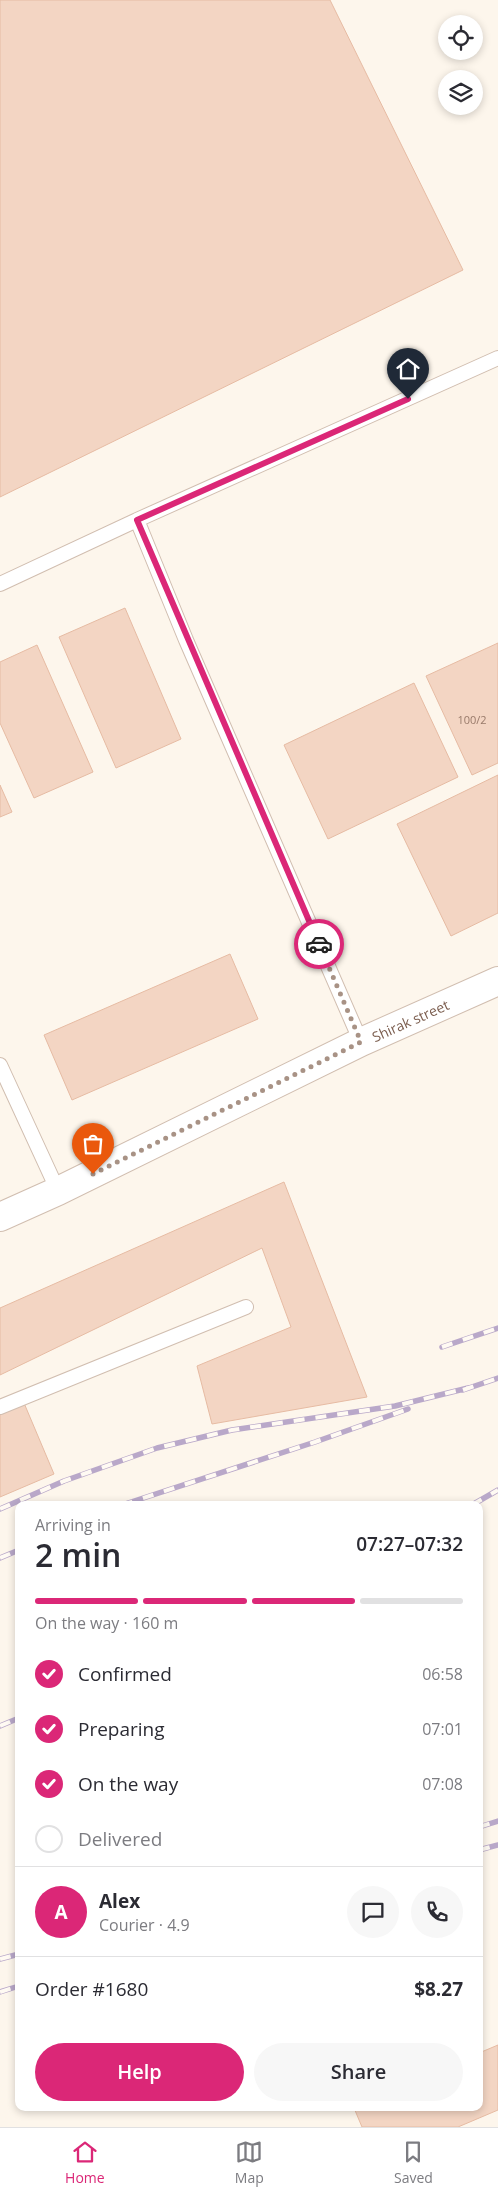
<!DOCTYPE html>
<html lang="en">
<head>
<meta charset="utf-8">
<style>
	body { margin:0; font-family:"Open Sans",sans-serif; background:#f7f7f7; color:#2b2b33; height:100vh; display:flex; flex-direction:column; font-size:19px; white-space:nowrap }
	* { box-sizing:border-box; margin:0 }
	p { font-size:16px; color:#7c7c81 }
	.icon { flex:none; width:28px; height:28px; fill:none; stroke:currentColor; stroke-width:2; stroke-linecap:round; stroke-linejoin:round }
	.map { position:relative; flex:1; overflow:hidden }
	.sheet { position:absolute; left:15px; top:1501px; width:468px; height:610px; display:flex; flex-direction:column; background:#fff; border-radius:10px; box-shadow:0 2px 8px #0003 }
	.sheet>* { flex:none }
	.controls { position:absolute; left:438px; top:15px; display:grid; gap:10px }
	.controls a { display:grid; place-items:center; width:45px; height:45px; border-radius:50%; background:#fff; box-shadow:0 2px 8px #0003; font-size:25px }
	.pin { position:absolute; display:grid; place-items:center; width:42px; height:42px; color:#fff; margin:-51px -21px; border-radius:50% 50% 50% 0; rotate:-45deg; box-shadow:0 0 5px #0007 }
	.pin .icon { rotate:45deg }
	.courier { position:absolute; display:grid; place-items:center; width:50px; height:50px; margin:-25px; border:4px solid #db2777; border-radius:50%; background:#fff; color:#222; box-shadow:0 1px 6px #0007 }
	.overview em { font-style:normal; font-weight:600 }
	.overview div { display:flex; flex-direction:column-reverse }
	.overview { display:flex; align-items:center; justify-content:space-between; height:85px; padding:0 20px }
	h1 { font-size:32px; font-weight:600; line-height:38px }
	.bar { display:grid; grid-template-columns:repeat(4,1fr); gap:8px 5px; align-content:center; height:60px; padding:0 20px }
	.bar i { height:6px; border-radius:4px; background:#e1e1e2 }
	.bar .current { background:#db2777 }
	.bar p { grid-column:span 4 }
	.line { display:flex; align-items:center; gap:12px; padding:0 20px; border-top:1px solid #e1e1e2 }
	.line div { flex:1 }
	.round { display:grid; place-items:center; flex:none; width:52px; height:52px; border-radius:26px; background:#f7f7f7 }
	ol { padding:0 20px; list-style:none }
	li { display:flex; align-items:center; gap:15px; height:55px }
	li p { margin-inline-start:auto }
	li .icon { padding:5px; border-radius:50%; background:#db2777; color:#fff; stroke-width:4 }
	li:last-child { color:#7c7c81 }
	li i { width:28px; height:28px; border:2px solid #e1e1e2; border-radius:50% }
	.action { display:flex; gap:10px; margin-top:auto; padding:10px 20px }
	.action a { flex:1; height:58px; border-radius:30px; background:#db2777; color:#fff; font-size:20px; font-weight:600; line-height:58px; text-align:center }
	.action a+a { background:#f7f7f7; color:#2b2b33 }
	.menu { display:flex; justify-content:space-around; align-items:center; height:70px; border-top:1px solid #e1e1e2; background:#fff; font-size:14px; color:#7c7c81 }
	.menu a { display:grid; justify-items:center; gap:2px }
	.menu .current { color:#db2777 }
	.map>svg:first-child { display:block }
	.building { fill:#f3d5c3; stroke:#e6bba3 }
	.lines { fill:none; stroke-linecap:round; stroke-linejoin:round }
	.service-casing { stroke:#d1beb0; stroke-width:16 }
	.minor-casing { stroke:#d1beb0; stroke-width:30 }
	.service { stroke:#fff; stroke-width:14 }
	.minor { stroke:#fff; stroke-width:28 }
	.rail-casing { stroke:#b9a8c9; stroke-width:5.5 }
	.rail { stroke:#fffaf3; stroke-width:4; stroke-dasharray:11; stroke-linecap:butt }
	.done { stroke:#a89285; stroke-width:5; stroke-dasharray:0 9 }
	.route { stroke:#db2777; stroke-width:6 }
	.labels { text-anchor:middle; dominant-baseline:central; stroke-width:5; stroke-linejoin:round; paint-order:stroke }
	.number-label { font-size:11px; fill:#987a6a }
	.street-label { font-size:14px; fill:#7a5c4d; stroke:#fffaf3 }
</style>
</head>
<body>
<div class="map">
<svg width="498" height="2127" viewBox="0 0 498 2127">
	<rect width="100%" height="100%" fill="#fdf6ec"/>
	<path class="building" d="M0,0h330l133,270 -463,227z
		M125,608l56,131 -65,29 -57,-131z
		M498,643v120l-26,12 -46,-99z
		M37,645l56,127 -59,26 -34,-75v-61z
		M414,683l44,94 -130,62 -44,-94z
		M498,775v138l-47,23 -54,-112z
		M0,785l12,27 -12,5z
		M230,954l28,65 -186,81 -28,-65z
		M284,1182l83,215 -155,27 -15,-58 94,-39 -29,-79 -262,127v-67z
		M24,1403l30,71 -54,23v-84z
		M498,2045v65l-40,17h-96l-8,-19h125v-55z"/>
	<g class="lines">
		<defs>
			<path id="service" d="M0,584l137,-64
				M361,1042l-175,-402 -49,-120 361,-162
				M0,1065l58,126
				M0,1407l246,-100"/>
			<g id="minor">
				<path id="s1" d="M0,1217l58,-26 303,-149 137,-61"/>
			</g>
		</defs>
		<use href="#service" class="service-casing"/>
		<use href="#minor" class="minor-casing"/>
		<use href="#service" class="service"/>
		<use href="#minor" class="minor"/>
		<defs>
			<path id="rail" d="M442,1347l56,-19
				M463,1390l35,-12
				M122,1505l193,-63 93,-33
				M472,1505l26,-15
				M0,1509l64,-28 93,-33 75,-18 163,-24 73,-18
				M0,1558l19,-8
				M0,1726l19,-8
				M479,1827l19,-6
				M479,1850l19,-5
				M0,1959l19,-5
				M0,1992l19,-6"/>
		</defs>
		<use href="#rail" class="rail-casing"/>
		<use href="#rail" class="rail"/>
	</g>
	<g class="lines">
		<path class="done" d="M93,1174l268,-132 -42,-98"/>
		<path class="route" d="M319,944l-182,-424 271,-121"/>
	</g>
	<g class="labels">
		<g class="number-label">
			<text x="472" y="719">100/2</text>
		</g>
		<g class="street-label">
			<text stroke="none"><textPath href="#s1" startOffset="455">Shirak street</textPath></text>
		</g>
	</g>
</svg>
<div class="controls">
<a><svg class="icon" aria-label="locate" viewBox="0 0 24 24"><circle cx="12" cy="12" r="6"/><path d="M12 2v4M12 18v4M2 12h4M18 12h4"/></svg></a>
<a><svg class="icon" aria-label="layers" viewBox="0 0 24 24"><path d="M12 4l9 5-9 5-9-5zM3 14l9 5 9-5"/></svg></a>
</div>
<div class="pin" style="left:93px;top:1174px;background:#ea580c"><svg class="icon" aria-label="bag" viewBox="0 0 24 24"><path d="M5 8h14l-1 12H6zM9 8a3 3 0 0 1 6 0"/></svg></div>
<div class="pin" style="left:408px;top:399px;background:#1f2937"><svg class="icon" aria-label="home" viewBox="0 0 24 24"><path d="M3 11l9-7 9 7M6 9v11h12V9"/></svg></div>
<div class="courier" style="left:319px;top:944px"><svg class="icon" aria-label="car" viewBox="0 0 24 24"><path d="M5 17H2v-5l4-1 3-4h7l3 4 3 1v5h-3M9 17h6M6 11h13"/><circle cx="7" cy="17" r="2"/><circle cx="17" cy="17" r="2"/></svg></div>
<section class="sheet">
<div class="overview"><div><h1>2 min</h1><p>Arriving in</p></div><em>07:27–07:32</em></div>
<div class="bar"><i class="current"></i><i class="current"></i><i class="current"></i><i></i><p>On the way · 160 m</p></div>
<ol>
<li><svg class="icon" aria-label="check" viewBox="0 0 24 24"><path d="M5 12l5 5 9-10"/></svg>Confirmed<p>06:58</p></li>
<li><svg class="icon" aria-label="check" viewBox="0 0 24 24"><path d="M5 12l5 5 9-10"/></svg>Preparing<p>07:01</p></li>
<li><svg class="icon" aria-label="check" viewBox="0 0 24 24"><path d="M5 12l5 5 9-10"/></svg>On the way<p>07:08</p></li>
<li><i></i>Delivered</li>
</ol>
<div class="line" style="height:90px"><b class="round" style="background:#db2777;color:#fff">A</b><div><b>Alex</b><p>Courier · 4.9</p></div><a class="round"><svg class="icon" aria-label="chat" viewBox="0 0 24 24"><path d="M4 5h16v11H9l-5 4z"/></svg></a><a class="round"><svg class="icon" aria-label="phone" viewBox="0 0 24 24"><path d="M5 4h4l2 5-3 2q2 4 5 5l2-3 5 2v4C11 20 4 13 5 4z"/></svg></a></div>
<div class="line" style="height:65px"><div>Order #1680</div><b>$8.27</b></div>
<div class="action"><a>Help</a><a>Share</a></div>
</section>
</div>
<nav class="menu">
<a class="current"><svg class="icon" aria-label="home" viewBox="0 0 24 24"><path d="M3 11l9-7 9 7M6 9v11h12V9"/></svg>Home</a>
<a><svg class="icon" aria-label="map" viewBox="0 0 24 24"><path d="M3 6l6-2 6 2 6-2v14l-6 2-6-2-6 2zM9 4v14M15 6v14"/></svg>Map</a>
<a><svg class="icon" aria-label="saved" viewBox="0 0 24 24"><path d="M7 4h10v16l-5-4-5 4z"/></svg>Saved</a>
</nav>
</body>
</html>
